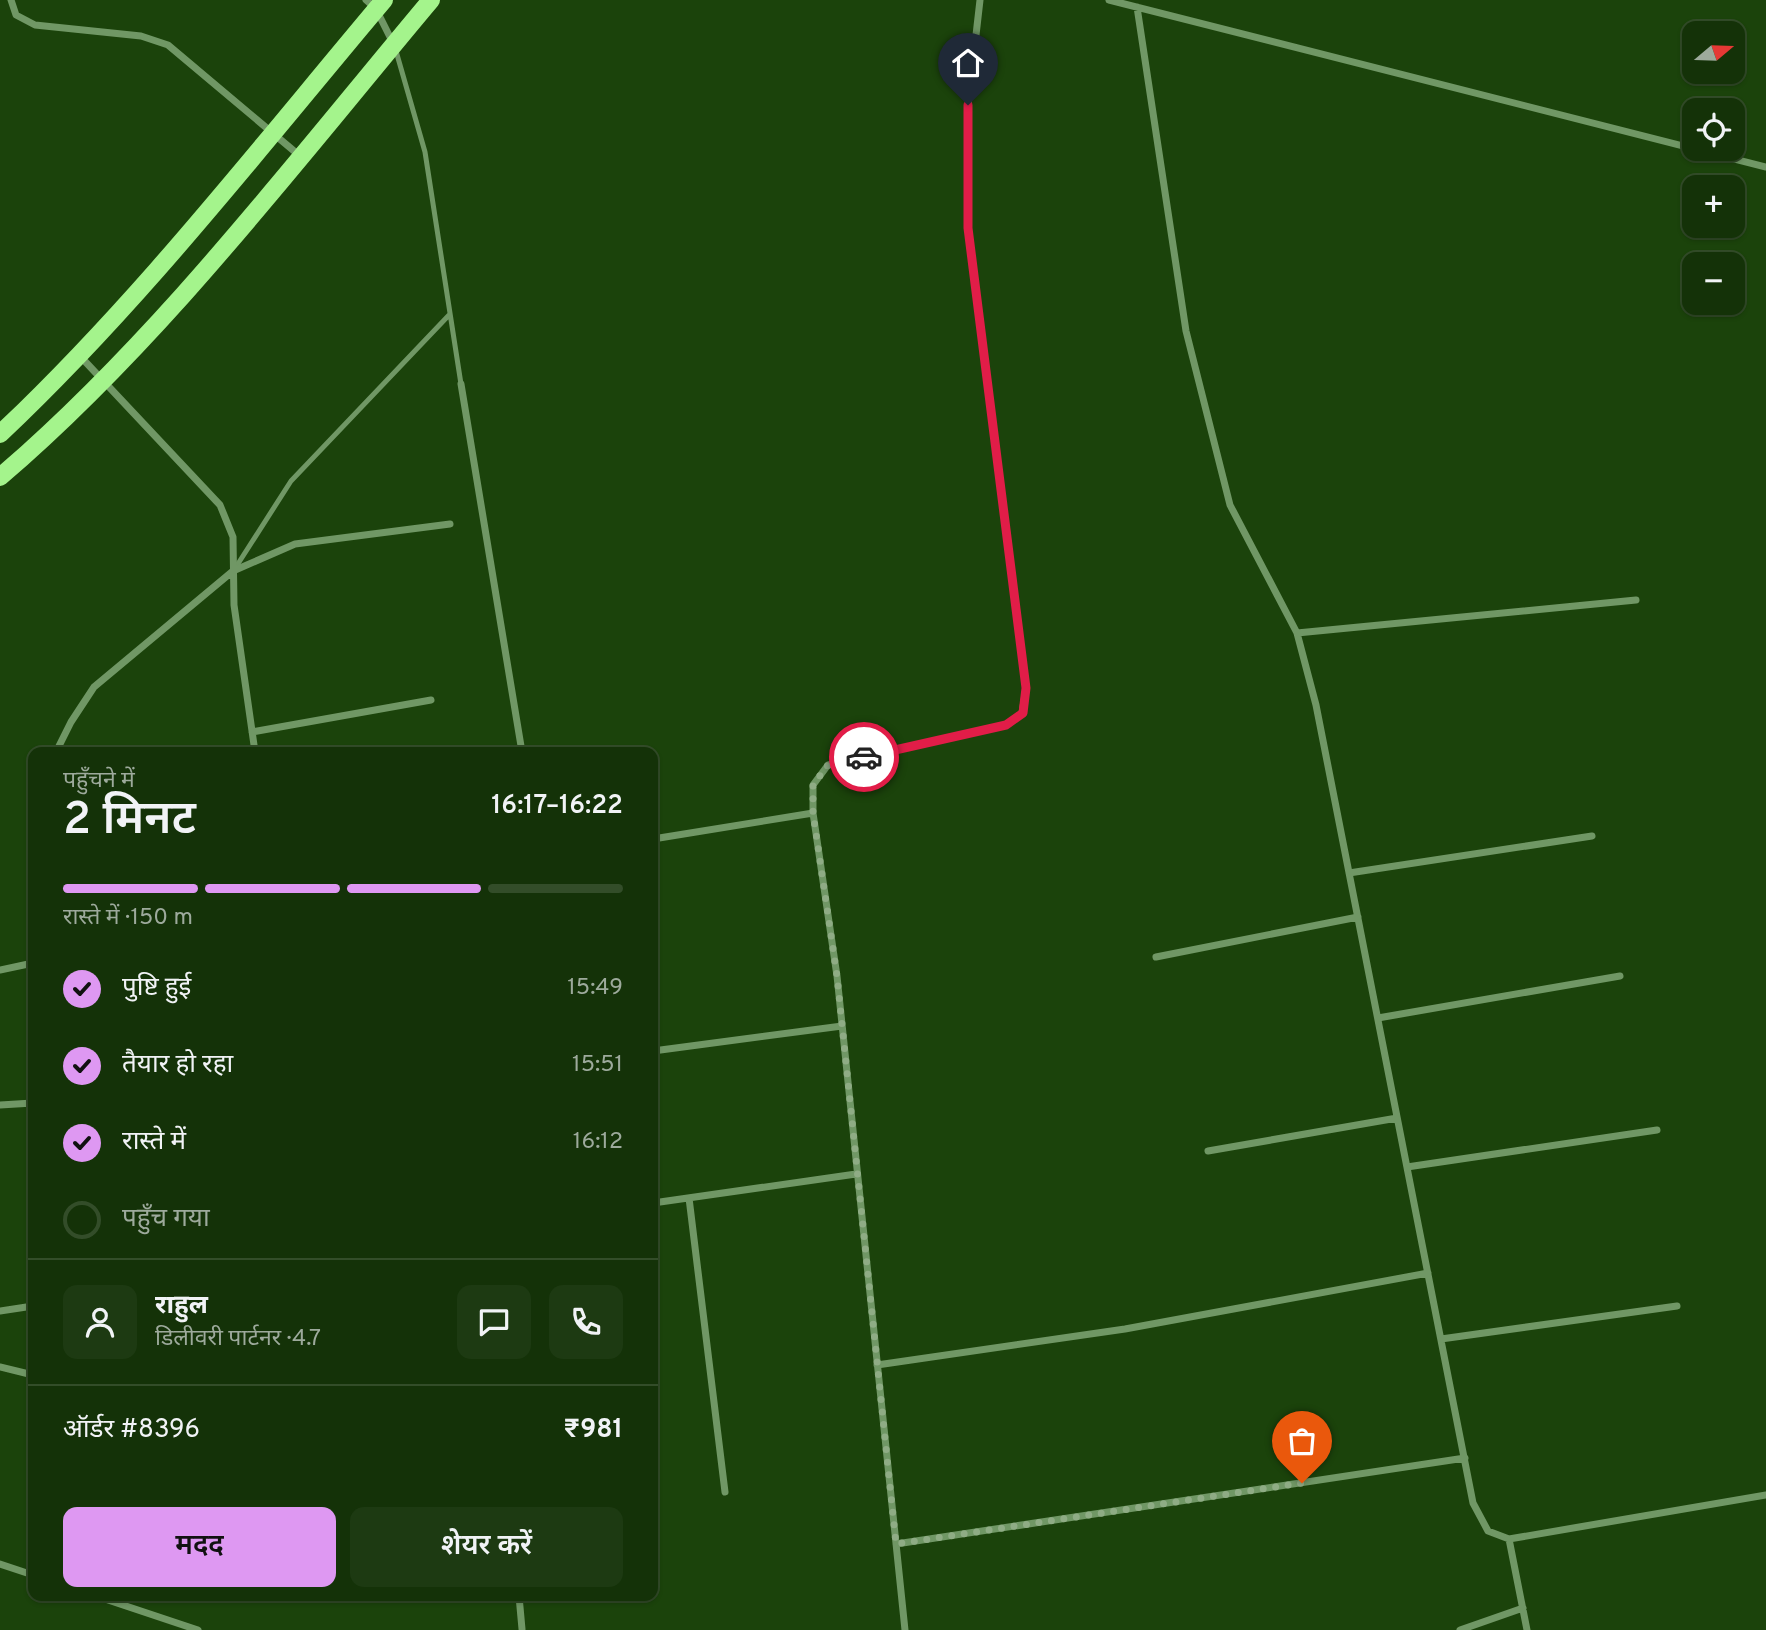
<!DOCTYPE html>
<html lang="hi">
<head>
<meta charset="utf-8">
<style>
	body { margin:0; font-family:Overpass,"Noto Sans Devanagari",sans-serif; background:#1d3a12; color:#f1f3f6; height:100vh; display:flex; flex-direction:column; font-size:26px; white-space:nowrap }
	* { box-sizing:border-box; margin:0 }
	p { font-size:23px; color:#9daa9c }
	.icon { flex:none; width:38px; height:38px; fill:none; stroke:currentColor; stroke-width:2; stroke-linecap:round; stroke-linejoin:round }
	.map { position:relative; flex:1; overflow:hidden }
	.side { position:absolute; left:28px; top:747px; width:630px; height:854px; display:flex; flex-direction:column; background:#143208; border-radius:14px; box-shadow:0 2px 5px #0004,0 0 0 2px #334d29 }
	.side>* { flex:none }
	.needle { width:46px; rotate:71deg }
	.tools { position:absolute; left:1682px; top:21px; display:grid; gap:14px }
	.tools a { display:grid; place-items:center; width:63px; height:63px; border-radius:14px; background:#143208; box-shadow:0 2px 5px #0004,0 0 0 2px #334d29; font-size:35px }
	.pin { position:absolute; display:grid; place-items:center; width:60px; height:60px; color:#fff; margin:-72px -30px; border-radius:50% 50% 50% 0; rotate:-45deg; box-shadow:0 0 7px #0007 }
	.pin .icon { rotate:45deg }
	.courier { position:absolute; display:grid; place-items:center; width:70px; height:70px; margin:-35px; border:5px solid #e11d48; border-radius:50%; background:#fff; color:#222; box-shadow:0 2px 9px #0007 }
	.overview em { font-style:normal; font-weight:600 }
	.overview div { display:flex; flex-direction:column-reverse }
	.overview { display:flex; align-items:center; justify-content:space-between; height:119px; padding:0 35px }
	h1 { font-size:46px; font-weight:600; line-height:52px }
	.bar { display:grid; grid-template-columns:repeat(4,1fr); gap:10px 7px; align-content:center; height:84px; padding:0 35px }
	.bar i { height:9px; border-radius:5px; background:#334d29 }
	.bar .active { background:#de98f2 }
	.bar p { grid-column:span 4 }
	.line { display:flex; align-items:center; gap:18px; padding:0 35px; border-top:2px solid #334d29 }
	.line div { flex:1 }
	.round { display:grid; place-items:center; flex:none; width:74px; height:74px; border-radius:14px; background:#1d3a12 }
	ol { padding:0 35px; list-style:none }
	li { display:flex; align-items:center; gap:21px; height:77px }
	li p { margin-inline-start:auto }
	li .icon { padding:7px; border-radius:50%; background:#de98f2; color:#111; stroke-width:4 }
	li:last-child { color:#9daa9c }
	li i { width:38px; height:38px; border:4px solid #334d29; border-radius:50% }
	.cta { display:flex; gap:14px; margin-top:auto; padding:14px 35px }
	.cta a { flex:1; height:80px; border-radius:14px; background:#de98f2; color:#111; font-size:28px; font-weight:600; line-height:80px; text-align:center }
	.cta a+a { background:#1d3a12; color:#f1f3f6 }
	.map>svg:first-child { display:block }
	.lines { fill:none; stroke-linecap:round; stroke-linejoin:round }
	.service { stroke:#709765; stroke-width:5 }
	.minor { stroke:#709765; stroke-width:7 }
	.primary { stroke:#a4f48c; stroke-width:18 }
	.done { stroke:#8fac85; stroke-width:7; stroke-dasharray:0 12.6 }
	.route { stroke:#e11d48; stroke-width:9 }
</style>
</head>
<body>
<div class="map">
<svg width="1766" height="1630" viewBox="0 0 1766 1630">
	<rect width="100%" height="100%" fill="#1b430b"/>
	<g class="lines">
		<path class="service" d="M396,51l29,101 36,232
			M234,570l57,-89 159,-167"/>
		<path class="minor" d="M11,0l5,15 19,10 106,11 27,9 132,111
			M366,0l10,9 17,34
			M1109,0l657,167
			M1137,7l49,324 44,174 67,128 19,72 157,798 15,28 21,8 257,-44
			M79,355l141,150 13,32 1,68 21,147
			M461,384l61,368
			M1297,633l339,-33
			M252,732l179,-32
			M56,752l15,-30 23,-35 139,-116 62,-27 155,-20
			M653,839l160,-26
			M1349,873l243,-37
			M1156,957l202,-40
			M0,970l33,-7
			M1378,1018l242,-42
			M653,1051l189,-25
			M0,1105l33,-2
			M1208,1151l189,-33
			M1407,1167l250,-37
			M689,1198l36,294
			M653,1203l203,-29
			M0,1311l33,-5
			M1441,1339l236,-33
			M877,1365l248,-36 303,-56
			M0,1367l33,8
			M1509,1539l18,91
			M896,1544l569,-86
			M0,1564l33,11
			M96,1596l102,34
			M519,1596l3,33
			M905,1630l-68,-654 -24,-163v-28l15,-20 178,-40 16,-12 4,-25 -58,-461v-122l12,-105
			M1460,1630l63,-22"/>
		<path class="primary" d="M0,434c140,-132 260,-287 384,-434
			M0,477c160,-137 295,-315 431,-477"/>
	</g>
	<g class="lines">
		<path class="done" d="M864,757l-36,8 -15,20v28l24,163 59,568 406,-61"/>
		<path class="route" d="M864,757l142,-32 17,-12 3,-25 -58,-460v-123"/>
	</g>
</svg>
<div class="tools">
<a><svg class="needle" viewBox="-14 -14 28 28"><path d="M0-13l5 13h-10z" fill="#e53935"/><path d="M0 13l5-13h-10z" fill="#9daa9c"/></svg></a>
<a><svg class="icon" aria-label="locate" viewBox="0 0 24 24"><circle cx="12" cy="12" r="6"/><path d="M12 2v4M12 18v4M2 12h4M18 12h4"/></svg></a>
<a>+</a>
<a>−</a>
</div>
<div class="pin" style="left:1302px;top:1483px;background:#ea580c"><svg class="icon" aria-label="bag" viewBox="0 0 24 24"><path d="M5 8h14l-1 12H6zM9 8a3 3 0 0 1 6 0"/></svg></div>
<div class="pin" style="left:968px;top:105px;background:#1f2937"><svg class="icon" aria-label="home" viewBox="0 0 24 24"><path d="M3 11l9-7 9 7M6 9v11h12V9"/></svg></div>
<div class="courier" style="left:864px;top:757px"><svg class="icon" aria-label="car" viewBox="0 0 24 24"><path d="M5 17H2v-5l4-1 3-4h7l3 4 3 1v5h-3M9 17h6M6 11h13"/><circle cx="7" cy="17" r="2"/><circle cx="17" cy="17" r="2"/></svg></div>
<section class="side">
<div class="overview"><div><h1>2 मिनट</h1><p>पहुँचने में</p></div><em>16:17–16:22</em></div>
<div class="bar"><i class="active"></i><i class="active"></i><i class="active"></i><i></i><p>रास्ते में · 150 m</p></div>
<ol>
<li><svg class="icon" aria-label="check" viewBox="0 0 24 24"><path d="M5 12l5 5 9-10"/></svg>पुष्टि हुई<p>15:49</p></li>
<li><svg class="icon" aria-label="check" viewBox="0 0 24 24"><path d="M5 12l5 5 9-10"/></svg>तैयार हो रहा<p>15:51</p></li>
<li><svg class="icon" aria-label="check" viewBox="0 0 24 24"><path d="M5 12l5 5 9-10"/></svg>रास्ते में<p>16:12</p></li>
<li><i></i>पहुँच गया</li>
</ol>
<div class="line" style="height:126px"><a class="round"><svg class="icon" aria-label="person" viewBox="0 0 24 24"><circle cx="12" cy="8" r="4"/><path d="M4 21q1-7 8-7t8 7"/></svg></a><div><b>राहुल</b><p>डिलीवरी पार्टनर · 4.7</p></div><a class="round"><svg class="icon" aria-label="chat" viewBox="0 0 24 24"><path d="M4 5h16v11H9l-5 4z"/></svg></a><a class="round"><svg class="icon" aria-label="phone" viewBox="0 0 24 24"><path d="M5 4h4l2 5-3 2q2 4 5 5l2-3 5 2v4C11 20 4 13 5 4z"/></svg></a></div>
<div class="line" style="height:91px"><div>ऑर्डर #8396</div><b>₹981</b></div>
<div class="cta"><a>मदद</a><a>शेयर करें</a></div>
</section>
</div>
</body>
</html>
